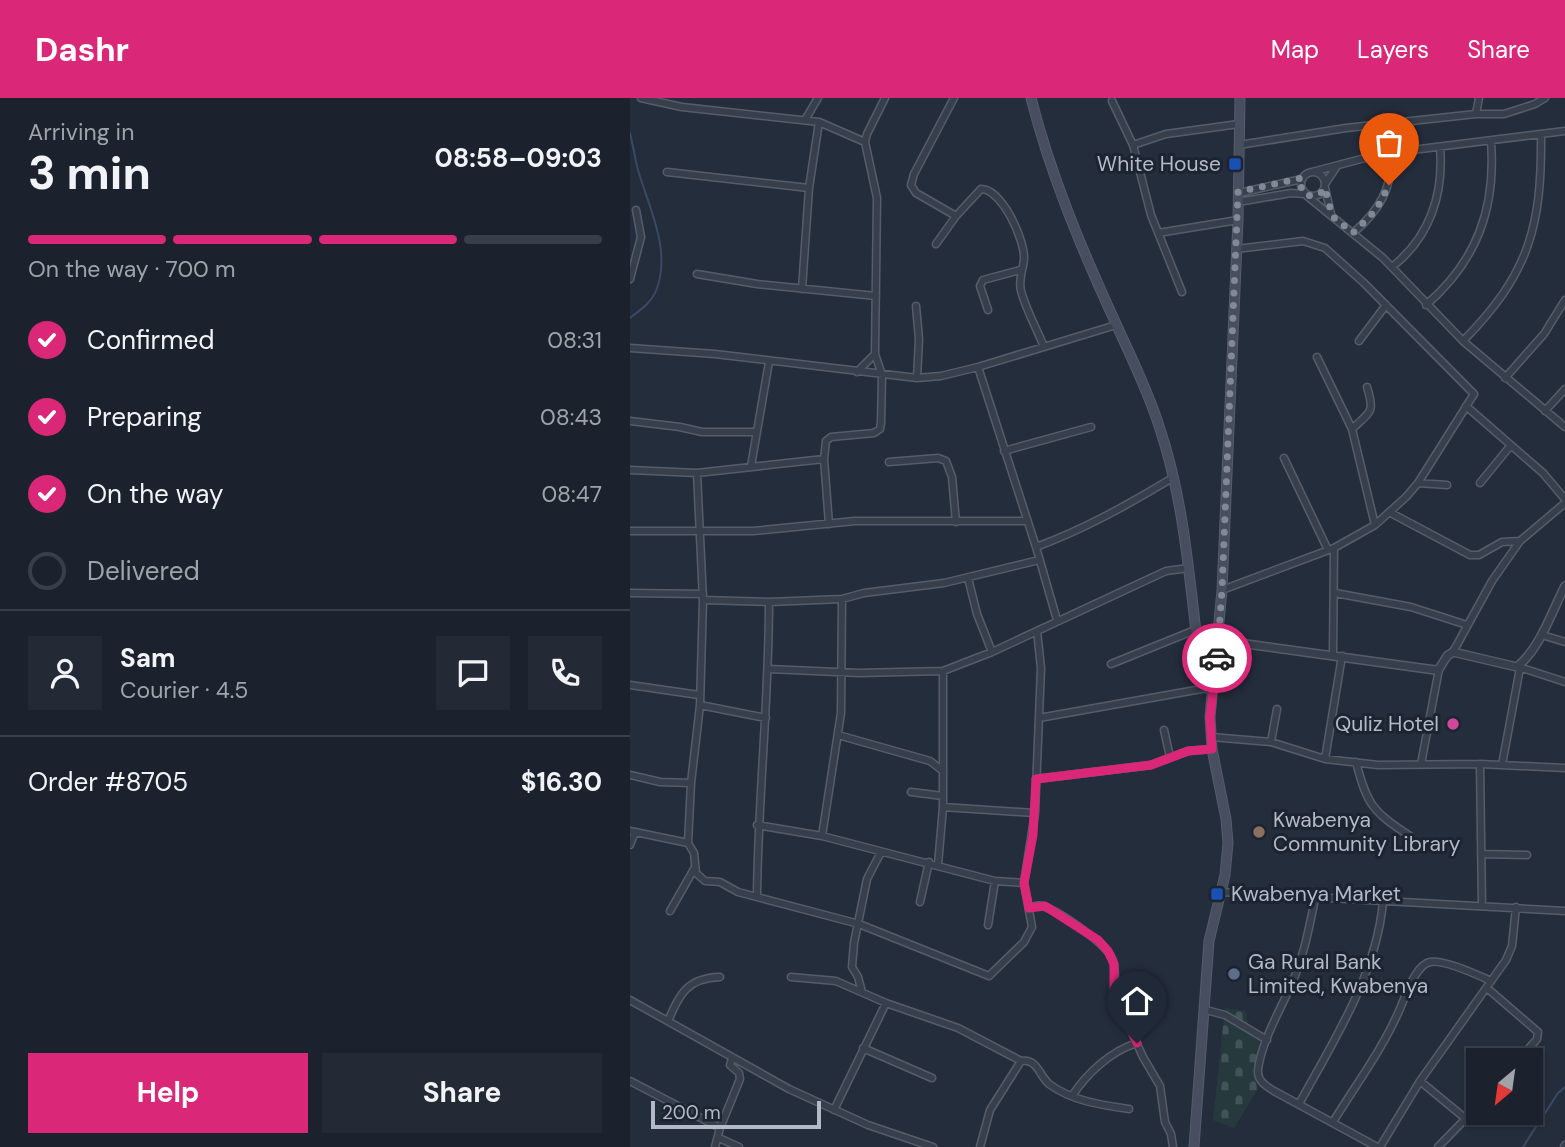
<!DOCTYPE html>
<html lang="en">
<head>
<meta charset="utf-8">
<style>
	body { margin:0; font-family:"DM Sans",sans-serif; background:#242a35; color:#f1f3f6; height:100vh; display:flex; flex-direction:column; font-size:26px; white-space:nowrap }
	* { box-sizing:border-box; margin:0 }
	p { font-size:23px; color:#a0a4aa }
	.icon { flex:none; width:38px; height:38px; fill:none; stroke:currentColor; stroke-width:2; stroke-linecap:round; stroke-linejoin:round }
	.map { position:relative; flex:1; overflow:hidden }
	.sheet { display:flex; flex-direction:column; background:#1b222d; width:630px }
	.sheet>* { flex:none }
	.needle { width:46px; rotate:209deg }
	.fabs { position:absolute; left:836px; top:950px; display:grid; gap:14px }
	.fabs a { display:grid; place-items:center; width:77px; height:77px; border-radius:0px; background:#1b222d; box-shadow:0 2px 5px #0004,0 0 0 2px #393f49; font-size:35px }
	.scale { position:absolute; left:21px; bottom:18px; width:170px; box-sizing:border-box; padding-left:7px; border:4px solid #b3bac7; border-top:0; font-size:19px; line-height:24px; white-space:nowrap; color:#b3bac7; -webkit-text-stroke:5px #1d2431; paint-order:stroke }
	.pin { position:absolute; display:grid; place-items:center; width:60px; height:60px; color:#fff; margin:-72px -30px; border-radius:50% 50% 50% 0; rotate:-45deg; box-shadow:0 0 7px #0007 }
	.pin .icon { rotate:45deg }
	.courier { position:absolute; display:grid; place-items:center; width:70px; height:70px; margin:-35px; border:5px solid #db2777; border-radius:50%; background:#fff; color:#222; box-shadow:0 2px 9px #0007 }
	.head em { font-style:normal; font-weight:700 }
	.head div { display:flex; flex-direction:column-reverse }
	.head { display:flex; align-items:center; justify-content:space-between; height:119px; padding:0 28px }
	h1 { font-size:46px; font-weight:700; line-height:52px }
	.bar { display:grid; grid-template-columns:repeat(4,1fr); gap:10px 7px; align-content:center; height:84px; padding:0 28px }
	.bar i { height:9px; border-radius:5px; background:#393f49 }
	.bar .selected { background:#db2777 }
	.bar p { grid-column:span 4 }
	.line { display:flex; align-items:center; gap:18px; padding:0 28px; border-top:2px solid #393f49 }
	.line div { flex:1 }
	.round { display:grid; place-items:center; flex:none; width:74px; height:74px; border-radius:0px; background:#242a35 }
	ol { padding:0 28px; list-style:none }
	li { display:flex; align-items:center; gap:21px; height:77px }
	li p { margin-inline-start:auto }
	li .icon { padding:7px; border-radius:50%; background:#db2777; color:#fff; stroke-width:4 }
	li:last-child { color:#a0a4aa }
	li i { width:38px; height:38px; border:4px solid #393f49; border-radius:50% }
	.action { display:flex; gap:14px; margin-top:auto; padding:14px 28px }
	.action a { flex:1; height:80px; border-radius:0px; background:#db2777; color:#fff; font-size:28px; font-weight:700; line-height:80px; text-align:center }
	.action a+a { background:#242a35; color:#f1f3f6 }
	header { display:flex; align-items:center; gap:42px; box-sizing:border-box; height:98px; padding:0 35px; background:#db2777; color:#fff }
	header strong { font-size:33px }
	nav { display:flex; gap:38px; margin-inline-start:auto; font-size:24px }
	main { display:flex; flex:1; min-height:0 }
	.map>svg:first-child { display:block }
	.cemetery { fill:url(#cemetery-stones) }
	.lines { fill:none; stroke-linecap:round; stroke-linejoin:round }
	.stream { stroke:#394a64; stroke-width:2 }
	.minor-casing { stroke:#565d6a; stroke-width:9 }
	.tertiary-casing { stroke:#565d6a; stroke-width:10 }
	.secondary-casing { stroke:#565d6a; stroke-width:11 }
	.minor { stroke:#383f4c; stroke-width:6 }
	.tertiary { stroke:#383f4c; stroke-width:7 }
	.secondary { stroke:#464e5f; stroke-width:9 }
	.done { stroke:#818996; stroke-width:7; stroke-dasharray:0 12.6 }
	.route { stroke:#db2777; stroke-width:9 }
	.transit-dot { fill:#1a4fb4; stroke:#1d2431; stroke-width:2.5 }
	.hotel-dot { fill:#d1479c; stroke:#1d2431; stroke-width:2.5 }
	.education-dot { fill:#8d6e63; stroke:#1d2431; stroke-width:2.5 }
	.service-dot { fill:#5c6f8a; stroke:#1d2431; stroke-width:2.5 }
	.labels { text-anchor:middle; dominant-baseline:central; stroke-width:6; stroke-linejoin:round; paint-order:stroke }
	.poi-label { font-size:21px; fill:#b3bac7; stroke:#1d2431; text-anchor:start }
</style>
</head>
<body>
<header>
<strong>Dashr</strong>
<nav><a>Map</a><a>Layers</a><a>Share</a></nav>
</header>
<main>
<section class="sheet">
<div class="head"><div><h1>3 min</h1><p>Arriving in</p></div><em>08:58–09:03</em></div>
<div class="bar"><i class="selected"></i><i class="selected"></i><i class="selected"></i><i></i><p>On the way · 700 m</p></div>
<ol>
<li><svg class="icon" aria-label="check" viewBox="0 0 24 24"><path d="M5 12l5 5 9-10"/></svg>Confirmed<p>08:31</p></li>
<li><svg class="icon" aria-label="check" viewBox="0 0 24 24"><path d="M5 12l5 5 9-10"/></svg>Preparing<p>08:43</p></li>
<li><svg class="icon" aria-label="check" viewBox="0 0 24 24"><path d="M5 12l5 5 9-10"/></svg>On the way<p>08:47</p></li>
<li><i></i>Delivered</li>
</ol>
<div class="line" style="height:126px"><a class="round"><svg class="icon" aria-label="person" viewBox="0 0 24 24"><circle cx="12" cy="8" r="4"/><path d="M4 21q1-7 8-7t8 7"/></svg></a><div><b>Sam</b><p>Courier · 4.5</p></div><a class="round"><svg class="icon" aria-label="chat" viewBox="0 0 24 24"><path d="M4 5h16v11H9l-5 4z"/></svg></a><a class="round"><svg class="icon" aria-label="phone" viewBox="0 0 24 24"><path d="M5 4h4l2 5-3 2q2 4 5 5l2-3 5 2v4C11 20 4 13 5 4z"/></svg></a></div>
<div class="line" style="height:91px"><div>Order #8705</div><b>$16.30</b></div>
<div class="action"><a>Help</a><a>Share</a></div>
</section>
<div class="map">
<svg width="935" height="1049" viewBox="0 0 935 1049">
	<defs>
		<pattern id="cemetery-stones" width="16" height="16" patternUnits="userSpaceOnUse" patternTransform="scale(1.75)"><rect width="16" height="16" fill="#26393d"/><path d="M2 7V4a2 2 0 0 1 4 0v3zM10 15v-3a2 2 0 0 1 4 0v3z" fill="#435458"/></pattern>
	</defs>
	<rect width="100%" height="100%" fill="#242d3c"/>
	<path class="cemetery" d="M595,910l20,3 5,20 10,9 -7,32 5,17 -24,39 -21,-8z"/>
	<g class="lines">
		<path class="stream" d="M0,35c3,13 5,25 8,37 11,38 34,81 18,121 -5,12 -16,19 -26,27
			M893,1049l35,-54 7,-6"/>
		<defs>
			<path id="minor" d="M11,0l41,9 137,15 46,20
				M324,0l-40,76 -3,11 5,8 40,23
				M482,3l21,44 18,70 31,77
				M846,16l3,-16
				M175,22l13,-22
				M503,47l33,-11 73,-10
				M609,47l107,-17 130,-14h28l31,-10 10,-6
				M671 86a12 12 0 1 1 24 0a12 12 0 1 1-24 0Z
				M37,74l142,16
				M682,74l68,-18 185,-23
				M695,86l12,-18
				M695,90l6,26
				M609,95l63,-14
				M677,98l76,62 80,83 102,86
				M608,104l53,-9 14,1
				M528,135l80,-13
				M723,135c26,-22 40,-45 38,-80
				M306,146l20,-28 25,-27c21,0 44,51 43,70 -1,12 -6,20 -3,32 5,19 16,38 23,56
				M762,169c38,-30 52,-73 48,-120
				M67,176l60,10 119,12
				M0,181l11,-42 -5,-27
				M172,191l7,-101 10,-66
				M796,207c51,-44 70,-97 65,-163
				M286,208l3,33 -2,39
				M358,212l-8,-24 3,-6 37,-10
				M729,243l27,-36
				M833,243c66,-67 79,-114 78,-207
				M0,250l85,6 202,24 24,-2 37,-9 138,-42
				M687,259l35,72 23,96
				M348,269l58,180 21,73
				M227,274l18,-18
				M875,280l39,-44 21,-34
				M836,308l77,67 22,26
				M915,313l20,-22
				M0,323l50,6 22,5h54
				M722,331c19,-18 23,-16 15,-42
				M374,353l87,-24
				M654,360l44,92
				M259,364l49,-4 8,3 6,16 4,45
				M121,368l18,-104
				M0,372l67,3 127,-14
				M67,375l6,127 -3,105 -9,78 -3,60 6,10 2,20 9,8 15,1 18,10 121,32 130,52 35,-34 8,-15 -8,-44 11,-70 6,-145 -4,-37
				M788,385l29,2
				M850,385l31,-38
				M759,414l81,43h9l23,-13 18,-1
				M199,426l-5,-65 2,-18 5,-4 43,-4 6,-4 1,-6 1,-48 -7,-21 2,-156 -12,-56 2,-8 18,-36
				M0,433h123l102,-10h172
				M406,449c49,-18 93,-43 138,-70
				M338,480l9,36 15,38
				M592,492l112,-42 41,-23 31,-28 12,-14 56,-89 -110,-111 -39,-35 -22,-7 -67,8
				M0,495l73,1
				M705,495l76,14 56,18
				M73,502l66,2 73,-3 22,-6 80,-10 95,-23
				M912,537l23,7
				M823,554l39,-71 28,-40 45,-38
				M703,557l1,-107
				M481,566l84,-34
				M889,569l46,15
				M139,571l90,4 84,-2 49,-19 174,-81 23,-3
				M0,587l69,10
				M70,607l66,13
				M409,620l168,-30
				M534,632l6,27
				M208,637l92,26 13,10
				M581,639l60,5 54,17 53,6 102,-1 85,4
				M641,644l6,-33
				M695,661l17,-103
				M726,664c11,43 17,50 54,74
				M791,666l18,-95
				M850,666l2,142
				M872,667l18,-97
				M0,677l30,7 31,1
				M406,681l115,-14 37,-14 24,-2
				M281,694l32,4
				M313,709l92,6
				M127,727l65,11 173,45 29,2
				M0,733l58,12
				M192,738l19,-123 1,-114
				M0,747l5,-13
				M851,756l46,1
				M308,767l5,-58v-136
				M591,794l344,19
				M127,798c1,-98 12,-196 12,-294
				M685,801c-6,29 -11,57 -23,84 -11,26 -31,59 -34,87 -1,11 8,16 16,21l103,56
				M290,804l9,-40
				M399,810c6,-2 11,-4 16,-1 16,6 64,38 68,54 4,13 0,26 4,39l26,57 17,29 5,36 6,12 2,13
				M40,813l24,-42
				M358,827l7,-44
				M161,879l45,4 50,22 72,25 63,33c16,-3 18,14 28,23 23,17 52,21 80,25
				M857,890l51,44 -1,7 -18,21
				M232,894l-4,-15 -6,-10 2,-24 13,-64 14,-27
				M0,902l159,89 79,36 65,22
				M576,912l19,5 42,25
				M38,923c12,-27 19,-43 52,-44
				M233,950l69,30
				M0,983l90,47
				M790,983l46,38
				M442,998c15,-23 39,-45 65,-53
				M669,1006c35,-64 77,-128 84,-202
				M204,1012l52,-107
				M703,1024c22,-36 49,-72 66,-111 6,-13 16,-46 31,-49 14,-3 48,13 61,19
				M89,1040l20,9
				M85,1049l5,-19 20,-49 -1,-6 -9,-8 2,-6
				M350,1049l10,-37 31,-49
				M750,1049l40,-66 86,-121 6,-14 4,-39
				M808,1049l41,-42
				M934,1049l1,-2"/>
			<path id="tertiary" d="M588,542l217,30 4,-1 8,-13 6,-4 64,15c24,-20 34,-54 48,-81"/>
			<path id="secondary" d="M401,0c20,79 52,154 86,228 15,33 32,67 43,103 27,81 30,166 42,250l5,9 6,3
				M564,1049l15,-206 16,-66 3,-32 -2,-24 -14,-70 -2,-32 12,-127 16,-370 2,-122"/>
		</defs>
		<use href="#minor" class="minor-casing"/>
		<use href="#tertiary" class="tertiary-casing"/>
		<use href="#secondary" class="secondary-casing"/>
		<use href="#minor" class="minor"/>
		<use href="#tertiary" class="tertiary"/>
		<use href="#secondary" class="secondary"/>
	</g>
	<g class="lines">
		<path class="done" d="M587,560l5,-68 16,-398 64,-14 -1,9 6,9 13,-2 5,-6 7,28 21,17 23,-23 13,-25"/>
		<path class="route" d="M507,945l-23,-51v-28l-6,-13 -10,-11 -53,-34 -16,2 -5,-25 9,-48 3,-56 115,-14 37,-14 24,-2 -2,-32 7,-59"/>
	</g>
	<g class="transit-dot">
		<rect x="598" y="59" width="14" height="14" rx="3.5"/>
		<rect x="580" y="789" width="14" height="14" rx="3.5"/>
	</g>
	<circle class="hotel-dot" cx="823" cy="626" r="7"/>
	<circle class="education-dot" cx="629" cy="734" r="7"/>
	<circle class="service-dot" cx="604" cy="876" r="7"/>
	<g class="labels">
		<g class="poi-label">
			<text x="591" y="66" text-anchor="end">White House</text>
			<text x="809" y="626" text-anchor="end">Quliz Hotel</text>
			<text x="643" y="722">Kwabenya<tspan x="643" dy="24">Community Library</tspan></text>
			<text x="601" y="796">Kwabenya Market</text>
			<text x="618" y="864">Ga Rural Bank<tspan x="618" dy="24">Limited, Kwabenya</tspan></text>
		</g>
	</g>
</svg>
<div class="fabs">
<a><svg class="needle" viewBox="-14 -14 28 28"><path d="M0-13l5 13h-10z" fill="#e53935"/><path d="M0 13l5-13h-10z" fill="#a0a4aa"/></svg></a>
</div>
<div class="scale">200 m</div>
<div class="pin" style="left:759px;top:87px;background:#ea580c"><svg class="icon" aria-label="bag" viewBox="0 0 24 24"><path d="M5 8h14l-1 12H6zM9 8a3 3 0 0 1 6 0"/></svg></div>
<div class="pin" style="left:507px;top:945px;background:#1f2937"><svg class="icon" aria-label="home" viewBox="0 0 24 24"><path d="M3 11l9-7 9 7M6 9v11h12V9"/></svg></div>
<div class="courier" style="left:587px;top:560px"><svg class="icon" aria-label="car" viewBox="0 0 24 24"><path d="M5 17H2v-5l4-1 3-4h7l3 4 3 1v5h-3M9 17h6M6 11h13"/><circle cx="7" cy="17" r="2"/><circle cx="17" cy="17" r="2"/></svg></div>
</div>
</main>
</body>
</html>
